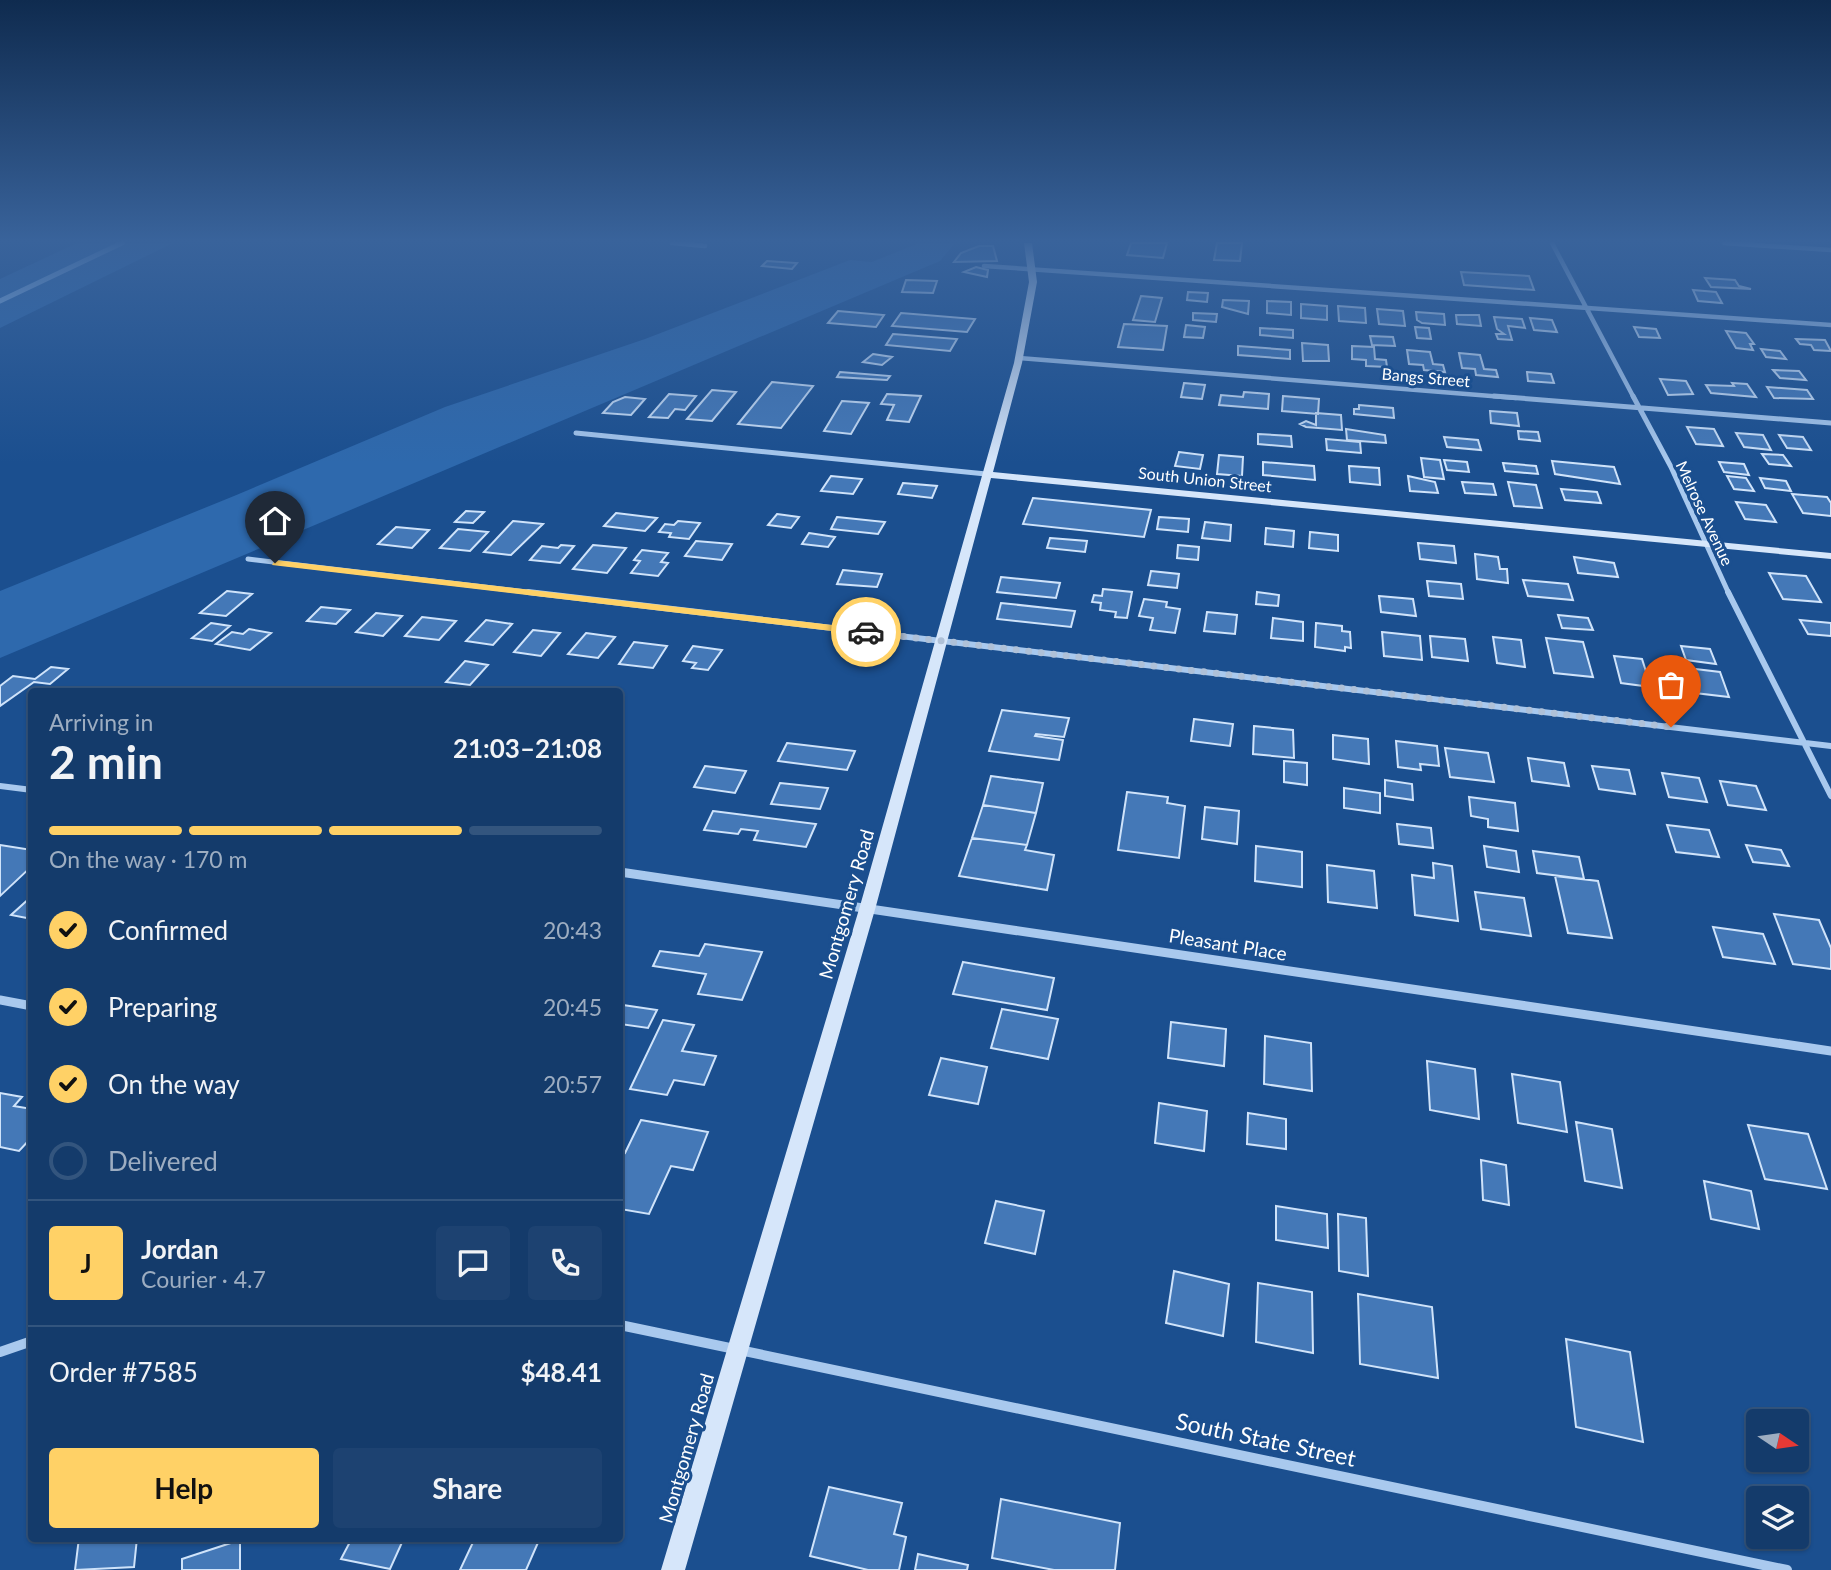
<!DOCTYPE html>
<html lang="en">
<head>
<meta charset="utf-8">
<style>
	body { margin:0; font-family:Lato,sans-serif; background:#1d4271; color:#f1f3f6; height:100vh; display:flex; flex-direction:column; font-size:26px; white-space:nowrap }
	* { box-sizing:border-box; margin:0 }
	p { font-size:23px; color:#9dadc1 }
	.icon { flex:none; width:38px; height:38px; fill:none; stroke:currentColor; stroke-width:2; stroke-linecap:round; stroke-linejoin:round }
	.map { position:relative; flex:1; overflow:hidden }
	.drawer { position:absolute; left:28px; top:688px; width:595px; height:854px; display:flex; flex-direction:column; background:#143b6b; border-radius:7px; box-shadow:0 2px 5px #0004,0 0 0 2px #33557e }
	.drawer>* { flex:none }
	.needle { width:46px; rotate:103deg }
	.fabs { position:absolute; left:1746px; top:1409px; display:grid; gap:14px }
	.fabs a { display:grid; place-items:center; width:63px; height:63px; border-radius:7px; background:#143b6b; box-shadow:0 2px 5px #0004,0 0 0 2px #33557e; font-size:35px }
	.pin { position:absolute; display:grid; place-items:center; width:60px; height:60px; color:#fff; margin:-72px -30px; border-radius:50% 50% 50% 0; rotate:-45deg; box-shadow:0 0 7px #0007 }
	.pin .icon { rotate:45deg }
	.courier { position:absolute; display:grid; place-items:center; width:70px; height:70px; margin:-35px; border:5px solid #ffd166; border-radius:50%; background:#fff; color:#222; box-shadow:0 2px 9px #0007 }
	.summary em { font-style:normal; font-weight:700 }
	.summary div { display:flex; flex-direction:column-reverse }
	.summary { display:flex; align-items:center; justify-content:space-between; height:119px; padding:0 21px }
	h1 { font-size:46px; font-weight:700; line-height:52px }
	.bar { display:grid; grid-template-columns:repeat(4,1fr); gap:10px 7px; align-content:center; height:84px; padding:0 21px }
	.bar i { height:9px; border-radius:5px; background:#33557e }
	.bar .on { background:#ffd166 }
	.bar p { grid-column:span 4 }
	.line { display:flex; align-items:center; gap:18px; padding:0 21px; border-top:2px solid #33557e }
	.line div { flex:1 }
	.round { display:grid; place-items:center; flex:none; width:74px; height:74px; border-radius:7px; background:#1d4271 }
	ol { padding:0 21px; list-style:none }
	li { display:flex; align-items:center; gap:21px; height:77px }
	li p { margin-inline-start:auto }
	li .icon { padding:7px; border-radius:50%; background:#ffd166; color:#111; stroke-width:4 }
	li:last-child { color:#9dadc1 }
	li i { width:38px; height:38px; border:4px solid #33557e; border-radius:50% }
	.cta { display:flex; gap:14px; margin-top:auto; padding:14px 21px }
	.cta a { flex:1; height:80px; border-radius:7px; background:#ffd166; color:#111; font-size:28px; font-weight:700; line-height:80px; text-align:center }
	.cta a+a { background:#1d4271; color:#f1f3f6 }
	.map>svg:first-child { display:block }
	.green { fill:#2e69ad }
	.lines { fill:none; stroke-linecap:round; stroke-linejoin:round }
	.stream { stroke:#9cc4f0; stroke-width:5 }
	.building { fill:#4478b7; stroke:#cfe3fa; stroke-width:2 }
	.street-far4 { stroke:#a9c9ee; stroke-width:4.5 }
	.street-far3 { stroke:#a9c9ee; stroke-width:5 }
	.street-far2 { stroke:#a9c9ee; stroke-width:6 }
	.street-far1 { stroke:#a9c9ee; stroke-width:9 }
	.street { stroke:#a9c9ee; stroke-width:10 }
	.secondary { fill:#d6e6fa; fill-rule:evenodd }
	.route { fill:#ffd166 }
	.done { stroke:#afc1d8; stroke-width:7; stroke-dasharray:0 12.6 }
	.labels { text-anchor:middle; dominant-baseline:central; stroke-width:6; stroke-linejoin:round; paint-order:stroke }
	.far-street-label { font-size:16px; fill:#fff; stroke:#1b4f8f }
	.street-label { font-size:19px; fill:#fff; stroke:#1b4f8f }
	.near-street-label { font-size:23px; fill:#fff; stroke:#1b4f8f }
</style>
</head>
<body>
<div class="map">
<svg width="1831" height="1570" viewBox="0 0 1831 1570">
	<rect width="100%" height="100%" fill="#1b4f8f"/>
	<path class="green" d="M77,243h96l-173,85v-49z
		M919,243h36l-15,18 -940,397v-67l234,-95 211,-89 200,-68 205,-79 22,2z"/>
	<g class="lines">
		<path class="stream" d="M0,301l122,-58"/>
	</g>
	<path class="building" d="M1131,243h36l-4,15 -36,-3z
		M1217,243h25l-2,18 -26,-1z
		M979,246h14l4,15 -43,1 7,-9z
		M767,261l30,2 -5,6 -30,-3z
		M976,267l12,3 -1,7 -23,-5z
		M1461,272l68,4 5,14 -70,-5z
		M1705,278l30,2 4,6 12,3 -40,-2z
		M906,280l31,1 -4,12 -31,-1z
		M1693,290l23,2 6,11 -24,-2z
		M1188,292l20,1 -1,9 -20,-2z
		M1141,296l21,2 -7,24 -22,-2z
		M1223,300l26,1 -1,13 -26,-7z
		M1267,301l24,1v13l-24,-2z
		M1301,304l26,2v14l-26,-2z
		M1338,306l27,2 1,15 -27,-2z
		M1377,309l26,2 2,15 -26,-2z
		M838,311l46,4 -8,12 -48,-4z
		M1416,312l28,2 1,11 -23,-2 -5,-3z
		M901,313l74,6 -8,13 -75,-6z
		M1193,313l24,1 -1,8 -23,-2z
		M1456,315h23l2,11 -24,-2z
		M1494,317l28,2 3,9 -17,-2 4,14 -14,-1 -2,-5h8l-7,-5z
		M1530,318l22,2 5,12 -23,-2z
		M1124,324l43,2 -4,24 -45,-3z
		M1186,325l19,2 -2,11 -19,-1z
		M1415,327l14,1 2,11 -14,-1z
		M1634,327l22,2 4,9 -21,-1z
		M1260,328l33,2v8l-33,-3z
		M1726,331l20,2 8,11h-4l3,6 -17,-2z
		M893,334l64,5 -7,12 -64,-6z
		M1370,336l23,1 2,9 -23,-1z
		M1796,339l29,1 6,11 -17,-1 -3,-5 -11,-1z
		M1302,343l26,2 1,16h-26z
		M1238,346l52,4v9l-52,-4z
		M1352,346l22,1 1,12 11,1 1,7 -21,-1v-6l-14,-1z
		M1761,349l19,2 6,8 -20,-2z
		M1407,350l23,2 3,12 10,1 2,7 -21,-2 -1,-5 -14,-1z
		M1459,353l21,2 4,14 12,1 2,7 -22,-2 -1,-6 -13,-1z
		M873,354l19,3 -10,8 -19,-3z
		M1773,370l26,1 7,9 -26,-2z
		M840,372l50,4 -3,4 -50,-3z
		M1527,372l24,2 3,9 -26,-2z
		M1660,379l26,2 7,13 -25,1z
		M772,382l41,4 -32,42 -43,-4z
		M1184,383l21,2 -3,14 -21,-2z
		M1732,383l15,1 9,13 -45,-4 -5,-8 28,1z
		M1767,387l40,3 6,9 -39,-1z
		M712,390l24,2 -24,29 -25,-2z
		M1244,392l25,2 -1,15 -49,-4 2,-10 22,2z
		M669,394l27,2 -11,14 -10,-1 -7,9 -19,-1z
		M887,394l34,2 -12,26 -22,-2 7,-15 -13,-1z
		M1283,396l36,3 -1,15 -36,-3z
		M625,397l20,2 -14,16 -28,-2 10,-11z
		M842,401l27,2 -18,31 -27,-3z
		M1359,405l34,3 1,10 -40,-4v-5h5z
		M1490,411l27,2 2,13 -28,-3z
		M1316,413l25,2 1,15 -36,-3 -6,-3 6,-3 10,4z
		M1687,427l27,2 9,17 -27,-2z
		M1346,429l39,6 1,8 -39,-3z
		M1518,431l20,1 2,9 -21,-2z
		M1736,433l27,2 8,15 -27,-3z
		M1258,434l33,2 1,11 -34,-3z
		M1779,435l24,2 8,13 -24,-2z
		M1444,437l34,3 3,10 -34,-3z
		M1326,439l34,3 1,11 -34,-3z
		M1179,452l24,3 -3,14 -25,-3z
		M1762,454l21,1 8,11 -22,-2z
		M1219,455l24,2 -1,19 -25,-2z
		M1421,458l19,2 4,19 -20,-2z
		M1444,460l23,2 2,10 -22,-2z
		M1552,461l62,6 6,17 -65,-10z
		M1263,462l51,4 1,14 -52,-5z
		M1719,462l25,2 5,11 -25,-3z
		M1503,463l33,3 2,8 -33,-3z
		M1349,466l30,2 1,17 -30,-3z
		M831,476l31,3 -9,15 -32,-3z
		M1408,476l27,6 3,11 -28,-2z
		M1727,476l19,2 8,13 -20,-2z
		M1760,478l26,3 5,10 -26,-3z
		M1462,482l31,2 3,11 -31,-2z
		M1508,482l28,3 6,23 -28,-2z
		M903,483l34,3 -5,12 -34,-4z
		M1561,489l36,3 4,11 -36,-3z
		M1792,494l35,3 4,6v13l-28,-3z
		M1033,498l118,12 -7,27 -121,-13z
		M1736,502l30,3 10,17 -31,-3z
		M466,511l18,1 -11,11 -18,-1z
		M616,513l41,5 -12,13 -41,-5z
		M777,514l22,3 -8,11 -23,-3z
		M837,517l48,5 -7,12 -47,-5z
		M1159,517l30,2 -1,13 -31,-3z
		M513,521l30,3 -32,31 -27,-3z
		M678,521l22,2 -11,16 -20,-2 2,-4 -12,-1 6,-8 9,1z
		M1205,522l26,3 -1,16 -28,-3z
		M396,527l33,3 -17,18 -34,-4z
		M1266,528l28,3 -1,16 -28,-3z
		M458,529l30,3 -18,19 -30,-3z
		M1310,532l28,3v16l-29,-3z
		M809,533l26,4 -7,10 -26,-3z
		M1050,538l37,3 -2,11 -38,-4z
		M696,541l36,3 -10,16 -37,-4z
		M1418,543l36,3 2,17 -36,-4z
		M561,545l13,1 -14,17 -30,-3 12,-14 16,2z
		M593,545l33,3 -19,25 -34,-4z
		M1178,545l21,2 -1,13 -21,-2z
		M642,550l26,3 -7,9 7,1 -10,13 -27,-3 9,-12 -6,-1z
		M1475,554l23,3 2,12h7l1,14 -31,-4z
		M1574,557l40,6 4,14 -40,-4z
		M843,570l39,4 -5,13 -40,-3z
		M1151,571l28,3 -2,14 -29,-3z
		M1769,573l37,3 15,26 -38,-3z
		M1001,577l59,6 -4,15 -59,-6z
		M1523,580l45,4 5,16 -45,-4z
		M1427,581l34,3 2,15 -34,-3z
		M1103,589l29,3 -5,26 -12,-1 1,-5 -16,-2 1,-7 -9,-1 2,-7 8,1z
		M227,591l25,3 -26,22 -26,-3z
		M1257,592l22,3 -1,11 -22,-2z
		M1379,596l34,3 3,17 -35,-4z
		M1144,599l23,3 -1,5 14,2 -5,24 -25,-3 3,-12 -14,-2z
		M1001,603l74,8 -4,16 -74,-8z
		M321,607l29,3 -14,14 -29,-3z
		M1207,612l30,3 -2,19 -31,-3z
		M376,613l26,3 -19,20 -27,-4z
		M1558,615l30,3 5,12 -31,-2z
		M422,617l34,4 -17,19 -34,-4z
		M1273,618l30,4v19l-32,-3z
		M486,620l26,4 -19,21 -27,-4z
		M1800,620l31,3v13l-23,-2z
		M211,623l19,3 -18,15 -20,-3z
		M1316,623l26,3v5l8,1 1,16 -6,-1v4l-30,-4z
		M249,629l22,4 -21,17 -34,-6 16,-12 11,2z
		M533,630l27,3 -19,23 -27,-4z
		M1382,632l38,4 2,24 -38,-4z
		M586,633l29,4 -17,21 -30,-4z
		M1430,636l35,3 3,22 -36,-4z
		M1493,637l28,3 4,27 -28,-4z
		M1546,638l37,4 10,35 -39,-4z
		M634,642l33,4 -14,22 -34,-4z
		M693,646l29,4 -14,20 -16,-2 4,-5 -13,-2z
		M1681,646l29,3 6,15 -30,-4z
		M1614,656l28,3 9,28 -30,-4z
		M465,661l23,4 -18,20 -24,-3z
		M51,667l17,2 -18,15 -16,-2 -34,24v-20l13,-10 22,3z
		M1687,668l33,4 9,25 -34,-4z
		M1002,710l67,8 -5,19 -28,-3 -1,2 28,4 -4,20 -70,-9z
		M1194,719l39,5 -3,22 -39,-5z
		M1254,726l39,4 1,28 -41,-4z
		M1333,735l35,4 1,25 -36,-5z
		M1396,741l41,5 2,20 -19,-2 1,6 -23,-3z
		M787,743l68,8 -8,19 -69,-9z
		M1445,748l43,5 6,29 -44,-5z
		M1528,758l36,5 5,23 -37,-5z
		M1284,761l23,2v22l-23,-3z
		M705,766l41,5 -11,22 -41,-6z
		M1592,766l37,4 6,24 -36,-5z
		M1662,773l37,5 8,24 -38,-5z
		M991,776l52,7 -7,30 -53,-8z
		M1385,780l27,4 1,16 -28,-4z
		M1720,781l36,5 10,24 -38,-5z
		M780,783l48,5 -8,21 -49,-5z
		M1344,788l36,5v20l-36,-5z
		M1127,792l41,5 -1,6 18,3 -6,52 -61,-8z
		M1469,797l46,6 3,28 -30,-4v-8l-17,-3z
		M983,805l53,8 -9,32 -55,-7z
		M1205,807l34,4 -2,33 -35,-5z
		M713,811l103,13 -10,23 -52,-7 4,-9 -17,-2 -3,5 -34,-4z
		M1397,824l34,4 2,20 -34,-4z
		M1667,825l42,5 10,27 -43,-5z
		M972,838l55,7 -2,5 29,5 -7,35 -88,-14z
		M0,845l32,5 -3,12 3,4 -32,30z
		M1746,845l35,5 8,16 -36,-4z
		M1256,846l46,6v35l-47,-6z
		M1484,846l32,5 3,21 -32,-5z
		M1533,851l46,6 5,22 -47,-6z
		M1433,863l19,3 6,55 -43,-6 -3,-40 22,3z
		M1327,865l47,6 3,37 -49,-6z
		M1555,876l43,5 14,57 -44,-5z
		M1475,892l49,6 7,38 -50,-7z
		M32,896v23l-21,-4z
		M1774,914l45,6 12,28v21l-38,-5z
		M1713,927l50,7 12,30 -52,-7z
		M705,944l57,8 -20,48 -44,-6 8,-20 -53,-8 7,-15 39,5z
		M963,962l91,16 -7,32 -94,-16z
		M623,1005l34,5 -9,18 -28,-4z
		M1002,1009l56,10 -10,40 -57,-11z
		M663,1020l31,5 -12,26 34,5 -12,29 -30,-5 -7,15 -37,-6z
		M1171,1022l55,7 -2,37 -56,-8z
		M1265,1036l46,7 1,48 -48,-7z
		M941,1058l46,9 -9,37 -49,-9z
		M1427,1061l48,8 4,50 -49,-9z
		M1512,1074l48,8 7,50 -49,-9z
		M0,1093l22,4 -8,9 18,3v28l-13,14 -19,-4z
		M1159,1103l48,8 -3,40 -49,-8z
		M1248,1113l38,6v30l-39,-5z
		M641,1120l67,12 -15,38 -22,-4 -22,48 -29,-5v-57l5,1z
		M1576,1122l36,7 10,59 -37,-7z
		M1748,1125l60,9 19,55 -62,-10z
		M1481,1160l25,5 3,40 -26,-5z
		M1704,1181l47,10 8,38 -48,-10z
		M996,1201l48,10 -9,43 -50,-11z
		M1276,1206l51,8 1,34 -52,-8z
		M1338,1214l28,4 2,58 -29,-5z
		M1174,1271l55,13 -6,52 -57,-13z
		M1258,1283l54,9 1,61 -57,-11z
		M1358,1294l74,13 6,71 -78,-14z
		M1566,1339l64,13 13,90 -67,-15z
		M829,1487l73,16 -8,31 12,3 -7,33h-31l-58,-14z
		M1001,1499l119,24 -5,47h-61l-62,-12z
		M79,1538h58l-3,29 -59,3z
		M352,1538h52l-14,31 -49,-10z
		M475,1538h65l-14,32h-66z
		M240,1540v30h-58v-11z
		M918,1554l50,11 -1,5h-52z"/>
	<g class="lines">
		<path class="street-far4" d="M672,243l33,3
			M1552,243l82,155
			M1724,243l107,7
			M984,266l847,59
			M1019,358l497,40"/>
		<path class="street-far3" d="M1494,396l337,27
			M1633,396l38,71 58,127
			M576,433l410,41
			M248,559l295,35"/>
		<path class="street-far2" d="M528,592l1303,154
			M1728,592l103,204
			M0,786l32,4"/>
		<path class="street-far1" d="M620,872l1211,179
			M0,1000l32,6"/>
		<path class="street" d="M620,1325l1167,245
			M0,1352l32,-11"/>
		<path class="secondary" d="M1024,243h8l5,39 -15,81 -29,109 838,81v6l-840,-81 -115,428 -191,664h-24l199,-664 154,-543 15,-81z"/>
	</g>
	<linearGradient id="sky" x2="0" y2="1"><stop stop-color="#0f2b4f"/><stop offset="0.52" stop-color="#39639b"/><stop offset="1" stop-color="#39639b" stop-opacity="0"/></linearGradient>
	<rect width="1831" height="463" fill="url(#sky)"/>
	<path class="route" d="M275,560l591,69 5,3 -5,3 -594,-70z"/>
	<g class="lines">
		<path class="done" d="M866,632l805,95"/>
	</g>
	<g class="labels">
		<g class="far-street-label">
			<text transform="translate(1426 377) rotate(5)">Bangs Street</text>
			<text transform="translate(1205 479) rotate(6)">South Union Street</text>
			<text transform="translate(1705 513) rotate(65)">Melrose Avenue</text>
		</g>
		<g class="street-label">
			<text transform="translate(846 904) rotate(-74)">Montgomery Road</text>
			<text transform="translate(1228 944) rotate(9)">Pleasant Place</text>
			<text transform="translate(686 1448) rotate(-74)">Montgomery Road</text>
		</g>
		<g class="near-street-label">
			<text transform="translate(1266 1439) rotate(12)">South State Street</text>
		</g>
	</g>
</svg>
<div class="fabs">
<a><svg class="needle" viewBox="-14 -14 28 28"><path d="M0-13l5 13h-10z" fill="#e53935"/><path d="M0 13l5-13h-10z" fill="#9dadc1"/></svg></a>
<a><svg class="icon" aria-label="layers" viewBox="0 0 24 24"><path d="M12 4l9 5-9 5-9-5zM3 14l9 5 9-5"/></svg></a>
</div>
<div class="pin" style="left:1671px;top:727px;background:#ea580c"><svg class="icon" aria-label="bag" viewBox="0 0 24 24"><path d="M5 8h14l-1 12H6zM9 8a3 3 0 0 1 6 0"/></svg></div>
<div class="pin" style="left:275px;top:563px;background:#1f2937"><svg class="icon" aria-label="home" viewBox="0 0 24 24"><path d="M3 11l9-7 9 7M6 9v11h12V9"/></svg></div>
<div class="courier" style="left:866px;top:632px"><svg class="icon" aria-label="car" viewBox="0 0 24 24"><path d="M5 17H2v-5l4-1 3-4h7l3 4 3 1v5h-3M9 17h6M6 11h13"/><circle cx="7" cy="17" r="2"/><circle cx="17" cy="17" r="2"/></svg></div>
<section class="drawer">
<div class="summary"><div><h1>2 min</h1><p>Arriving in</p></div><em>21:03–21:08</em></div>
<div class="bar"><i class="on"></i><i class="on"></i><i class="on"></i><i></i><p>On the way · 170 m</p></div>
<ol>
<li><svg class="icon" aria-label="check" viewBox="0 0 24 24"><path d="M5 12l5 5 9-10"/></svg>Confirmed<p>20:43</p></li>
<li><svg class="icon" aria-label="check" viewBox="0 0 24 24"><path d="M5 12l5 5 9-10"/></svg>Preparing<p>20:45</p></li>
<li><svg class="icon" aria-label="check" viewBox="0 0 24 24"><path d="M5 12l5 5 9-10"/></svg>On the way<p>20:57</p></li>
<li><i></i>Delivered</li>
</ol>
<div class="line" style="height:126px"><b class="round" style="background:#ffd166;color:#111">J</b><div><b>Jordan</b><p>Courier · 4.7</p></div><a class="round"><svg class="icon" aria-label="chat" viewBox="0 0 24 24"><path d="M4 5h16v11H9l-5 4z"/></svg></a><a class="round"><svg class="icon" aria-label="phone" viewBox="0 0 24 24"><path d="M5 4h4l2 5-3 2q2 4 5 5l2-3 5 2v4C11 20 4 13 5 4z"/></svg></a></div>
<div class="line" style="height:91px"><div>Order #7585</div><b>$48.41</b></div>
<div class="cta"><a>Help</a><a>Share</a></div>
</section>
</div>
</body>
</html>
